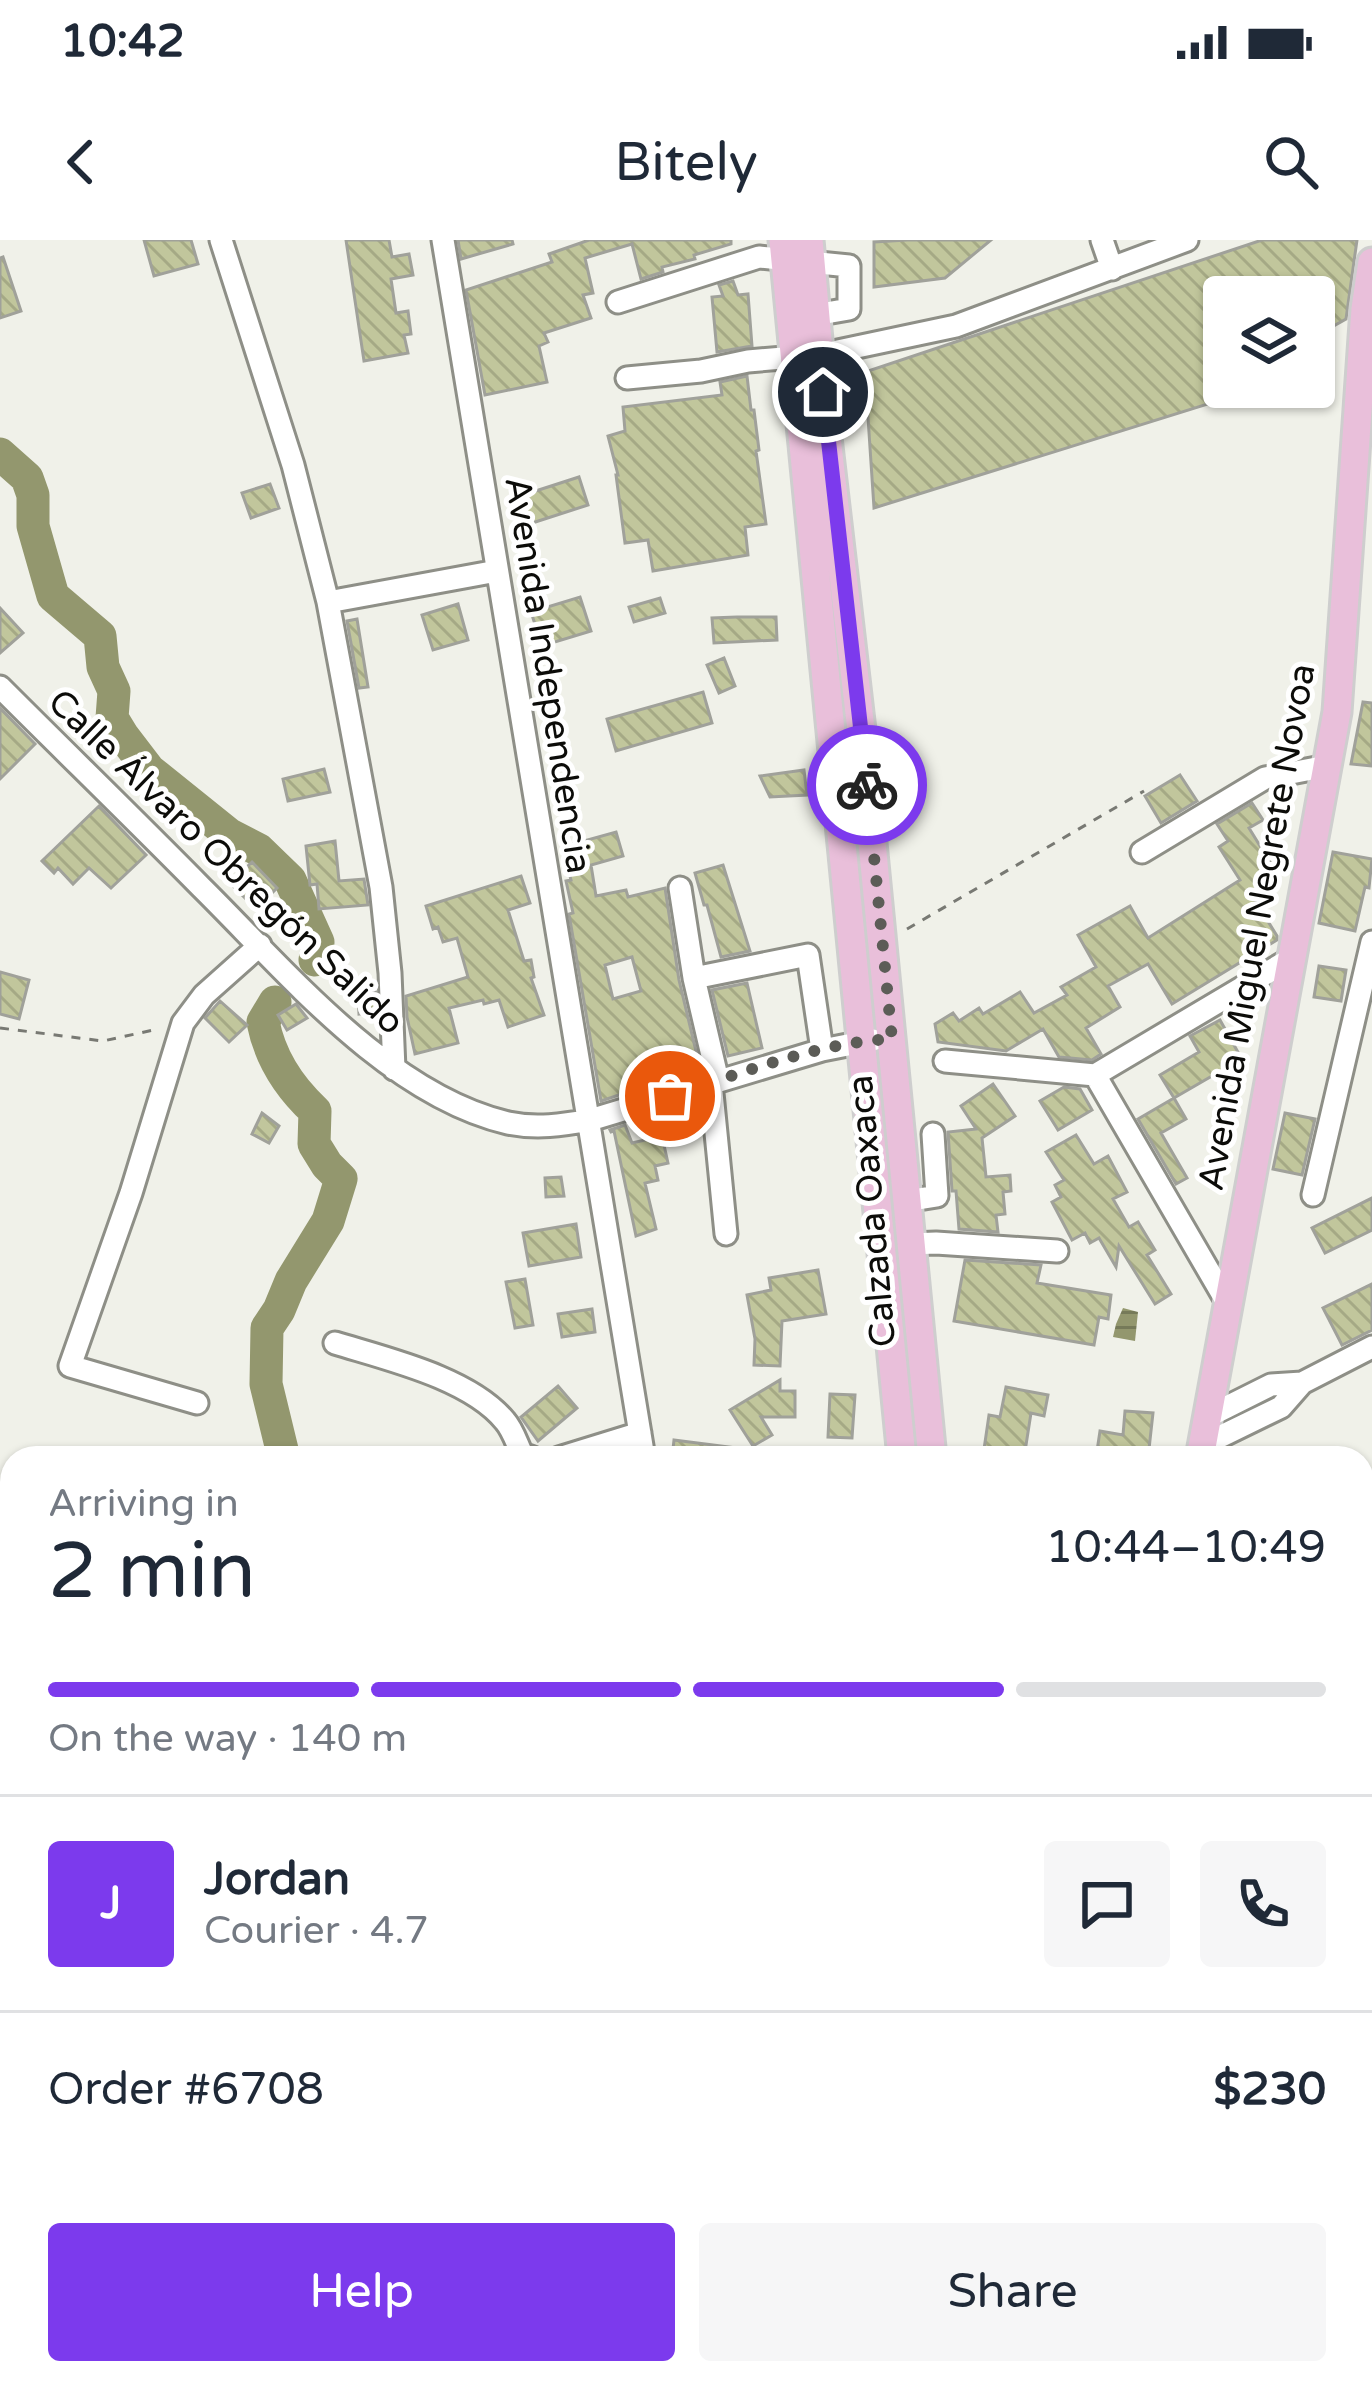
<!DOCTYPE html>
<html lang="en">
<head>
<meta charset="utf-8">
<style>
	body { margin:0; font-family:"Varela Round",sans-serif; background:#f6f6f7; color:#1f2937; height:100vh; display:flex; flex-direction:column; font-size:45px; white-space:nowrap }
	* { box-sizing:border-box; margin:0 }
	p { font-size:39px; color:#747a83 }
	.icon { flex:none; width:66px; height:66px; fill:none; stroke:currentColor; stroke-width:2; stroke-linecap:round; stroke-linejoin:round }
	.map { position:relative; flex:1; overflow:hidden }
	.details { position:absolute; left:0px; top:1206px; width:1374px; height:939px; display:flex; flex-direction:column; background:#fff; border-radius:36px 36px 0 0; box-shadow:0 3px 9px #0004 }
	.details>* { flex:none }
	.controls { position:absolute; left:1203px; top:36px; display:grid; gap:24px }
	.controls a { display:grid; place-items:center; width:132px; height:132px; border-radius:12px; background:#fff; box-shadow:0 3px 9px #0004; font-size:60px }
	.pin { position:absolute; display:grid; place-items:center; width:102px; height:102px; color:#fff; margin:-51px; border:6px solid #fff; border-radius:50%; box-shadow:0 3px 12px #0007 }
	.courier { position:absolute; display:grid; place-items:center; width:120px; height:120px; margin:-60px; border:9px solid #7c3aed; border-radius:50%; background:#fff; color:#222; box-shadow:0 3px 15px #0007 }
	.summary em { font-style:normal; font-weight:600 }
	.summary div { display:flex; flex-direction:column-reverse }
	.summary { display:flex; align-items:center; justify-content:space-between; height:204px; padding:0 48px }
	h1 { font-size:78px; font-weight:600; line-height:90px }
	.bar { display:grid; grid-template-columns:repeat(4,1fr); gap:18px 12px; align-content:center; height:144px; padding:0 48px }
	.bar i { height:15px; border-radius:9px; background:#e0e1e3 }
	.bar .selected { background:#7c3aed }
	.bar p { grid-column:span 4 }
	.line { display:flex; align-items:center; gap:30px; padding:0 48px; border-top:3px solid #e0e1e3 }
	.line div { flex:1 }
	.round { display:grid; place-items:center; flex:none; width:126px; height:126px; border-radius:12px; background:#f6f6f7 }
	.action { display:flex; gap:24px; margin-top:auto; padding:24px 48px }
	.action a { flex:1; height:138px; border-radius:12px; background:#7c3aed; color:#fff; font-size:48px; font-weight:600; line-height:138px; text-align:center }
	.action a+a { background:#f6f6f7; color:#1f2937 }
	.status { display:flex; justify-content:space-between; align-items:center; height:84px; padding:0 60px; background:#fff; direction:ltr }
	.status svg { height:33px; fill:currentColor }
	header { display:flex; justify-content:space-between; align-items:center; height:156px; padding:0 48px; background:#fff; font-size:54px; font-weight:600 }
	.map>svg:first-child { display:block }
	.water { fill:url(#water-rules) }
	.lines { fill:none; stroke-linecap:round; stroke-linejoin:round }
	.river { stroke:#93976e; stroke-width:33 }
	.building { fill:url(#building-back-hatch); stroke:#a0a19a; stroke-width:3; fill-rule:evenodd }
	.minor-casing { stroke:#8e8f87; stroke-width:27 }
	.major-casing { stroke:#cecece; stroke-width:33 }
	.path { stroke:#787973; stroke-width:3; stroke-dasharray:9 9; stroke-linecap:butt }
	.minor { stroke:#fff; stroke-width:21 }
	.major { stroke:#e9bfda; stroke-width:27 }
	.done { stroke:#5c5c57; stroke-width:12; stroke-dasharray:0 21.6 }
	.route { stroke:#7c3aed; stroke-width:15 }
	.labels { text-anchor:middle; dominant-baseline:central; stroke-width:10; stroke-linejoin:round; paint-order:stroke }
	.street-label { font-size:36px; fill:#0c0c09; stroke:#fff }
</style>
</head>
<body>
<div class="status"><b>10:42</b><svg viewBox="0 0 49 12"><path d="M0 12V9h3v3zM5 12V6h3v6zM10 12V3h3v9zM15 12V0h3v12zM26 1h20v11H26zM47 4h2v5h-2z"/></svg></div>
<header><svg class="icon" aria-label="back" viewBox="0 0 24 24"><path d="M15 5l-7 7 7 7"/></svg>Bitely<svg class="icon" aria-label="search" viewBox="0 0 24 24"><circle cx="10" cy="10" r="6"/><path d="M15 15l6 6"/></svg></header>
<div class="map">
<svg width="1372" height="2143" viewBox="0 0 1372 2143">
	<defs>
		<pattern id="water-rules" width="6" height="5" patternUnits="userSpaceOnUse" patternTransform="scale(3)"><rect width="6" height="5" fill="#93976e"/><path d="M0 2.5h6" fill="none" stroke="#767a59"/></pattern>
		<pattern id="building-back-hatch" width="6" height="6" patternUnits="userSpaceOnUse" patternTransform="scale(3)"><rect width="6" height="6" fill="#c1c69c"/><path d="M-1 5l2 2M0 0l6 6M5-1l2 2" fill="none" stroke="#a5a985"/></pattern>
	</defs>
	<rect width="100%" height="100%" fill="#f0f1e9"/>
	<path class="water" d="M1123,1068l15,4 -3,29 -22,-4 3,-13z"/>
	<g class="lines">
		<path class="river" d="M0,214l27,24 6,17v31l20,70 47,40 3,31 11,24 -2,27 11,18 26,34 81,65 29,15 31,30 28,62 -3,18
			M275,762l-12,20c7,36 25,64 52,89l-1,33 13,21 14,14 -13,42 -37,60 -12,29 -12,18 -1,56 18,74
			M754,2133l2,10"/>
	</g>
	<path class="building" d="M144,0h47l7,24 -44,12z
		M346,0h43l3,17 17,-3 4,21 -22,4 5,34 12,-2 3,23 -7,1 4,18 -44,8z
		M458,0h54l1,4 -52,15z
		M589,0h142v4l-37,11 1,4 -33,8 1,5 -22,7 -9,-35 -47,14 8,35 -10,2 8,23 -47,15 4,9 -9,4 8,36 -62,13 -19,-105 86,-28 -3,-8z
		M907,0h84l-46,38 -71,9v-45z
		M1262,0h95l-11,79 -32,18v-40h-90v102l-350,109 -9,-136z
		M3,17l18,54 -21,7v-60z
		M733,41l5,14 10,-1 4,52 -35,6 -5,-55 11,-1 -4,-11z
		M747,136l4,34h3l5,40 -3,1 10,73 -21,3 3,28 -95,16 -5,-31 -23,3 -9,-68h2l-10,-39 17,-5 -2,-24 99,-12 -2,-13z
		M579,237l9,28 -59,19 -9,-28z
		M270,244l9,24 -28,10 -9,-25z
		M580,357l11,34 -49,15 -11,-34z
		M660,358l5,15 -31,9 -5,-15z
		M458,364l10,36 -35,10 -11,-35z
		M0,368l23,25 -23,20z
		M737,377h39l1,23 -63,3 -2,-25z
		M357,379l11,68 -9,1 -12,-67z
		M724,418l11,28 -16,7 -12,-28z
		M703,452l9,31 -96,28 -9,-32z
		M1363,462l9,1v63l-21,-2z
		M0,468l35,36 -35,35z
		M324,529l6,23 -42,9 -5,-22z
		M804,530l3,25 -37,2 -10,-21z
		M1180,535l17,26 -36,22 -16,-27z
		M1252,563l11,17 -14,8 29,47 -28,17 27,44v4l-105,64 -24,-40 -40,22 12,21 -34,21 15,26 -9,6 -33,-3 -16,-28 -37,22 -68,-9 -3,-18 18,-11 6,8 20,-13 4,6 37,-22 14,21 33,-18 -6,-8 35,-20 -18,-32 52,-29 18,32 92,-58 -21,-33 9,-6 -11,-17z
		M99,566l47,49 -35,33 -22,-20 -16,16 -15,-16 -4,5 -12,-12z
		M616,592l7,24 -32,9 5,31 30,-6 2,7 37,-9 14,92 21,88 -99,33 -32,-187 4,-1 -7,-32 5,-1 -9,-33zM632,717l9,34 -28,8 -8,-34z
		M335,601l4,40 25,-2 4,26 -49,4 -2,-25 -7,1 -4,-39z
		M1333,612l39,7 -3,29 -4,-1 -10,44 -36,-8z
		M252,622l25,26 -21,21 -26,-26z
		M723,625l27,86 -29,6 -14,-52h-3l-9,-32z
		M521,636l9,27 -22,7 16,51 7,-1 3,17 -3,1 13,37 -36,12 -9,-27 -15,4 -1,-4 -34,8 9,35 -43,11 -8,-37 -1,-21 62,-19 -11,-39 -14,4 -5,-15 -5,2 -7,-23z
		M1319,726l27,4 -5,31 -27,-4z
		M0,732l29,8 -10,39 -19,-5z
		M747,743l15,65 -34,8 -16,-66z
		M376,752l1,20 -18,2 -1,-21z
		M220,761l27,24 -18,17 -24,-24z
		M296,764l11,14 -20,12 -9,-15z
		M1220,780l24,43 -30,16 -2,-3 -38,22 -14,-23 39,-23 -9,-16z
		M993,844l22,32 -33,22 4,39 24,-2 1,16 -8,1 2,22 -9,1 2,17 -39,-3 -3,-38h-4l-4,-59 28,-3 -15,-23z
		M1064,847l16,2 12,21 -34,20 -18,-29z
		M1174,858l12,21 -25,14 26,45 -11,6 -38,-65z
		M262,873l17,13 -10,17 -17,-9z
		M1285,873l30,6 -13,56 -29,-6z
		M625,885l7,18 30,-7 6,27 -13,3 3,14 -13,3 11,46 -20,7 -22,-105 -3,1 -1,-2z
		M1076,895l18,29 14,-8 19,36 -14,7 16,28 9,-5 17,28 -8,5 24,39 -16,10 -36,-58 -3,21 -17,-29 -9,5 -5,-10 -13,7 -20,-38 9,-5 -6,-12 9,-5 -18,-28z
		M561,937l3,19 -18,1 -1,-19z
		M1372,958v32l-47,23 -13,-25z
		M576,984l5,33 -52,9 -6,-33z
		M965,1020l76,5 -4,18 74,12 -3,24 -9,-2 -5,28 -140,-24z
		M818,1030l8,44 -44,7 -2,45 -26,-1 1,-26 -8,-44 24,-5 -2,-12z
		M525,1039l8,46 -18,3 -9,-46z
		M1372,1044v46l-30,15 -19,-37z
		M592,1069l3,23 -33,5 -4,-23z
		M780,1140v11h15v26h-34l11,18 -19,11 -23,-36z
		M558,1146l19,22 -39,33 -17,-24z
		M1006,1147l42,8 -4,21 -13,-3 -7,45 -41,-2 6,-41 11,2z
		M830,1154l25,1 -3,43 -24,-1z
		M1125,1171l28,2 -5,45 -51,-7 3,-20 23,4z
		M674,1200l63,8 -1,10h-64z"/>
	<g class="lines">
		<defs>
			<path id="minor" d="M221,0l72,225 35,137 53,285 9,86 4,96
				M443,0l201,1218
				M1102,0l10,29
				M618,62l141,-45 90,9v43l-46,8
				M627,138l74,-7 47,-10 71,-6 137,-29 231,-86
				M328,362l169,-31
				M0,447c67,67 135,133 201,200 85,84 187,208 307,236 28,6 55,2 82,-3l232,-70 51,-10
				M1142,612l123,-74 62,-12
				M680,648l14,90 24,103
				M694,738l114,-23 14,95
				M945,821l150,14 133,229
				M1095,835l197,-117
				M711,843l15,151
				M1313,955l59,-253
				M906,961l31,-5 -4,-62
				M911,1004l25,-1 121,8
				M335,1103c52,16 135,35 170,78 8,9 12,23 17,33l11,4
				M197,1163l-127,-37 61,-173 52,-170 21,-28 56,-50
				M1207,1177l64,-32 31,-2
				M1201,1206l80,-39 21,-24 70,-36
				M559,1218l81,-25
				M1362,1777l10,2
				M1209,2133l13,10"/>
			<path id="major" d="M783,0l119,1218
				M809,0l17,189 35,301 71,728
				M1200,1218l137,-746 28,-403 7,-47
				M993,2133l2,10
				M1025,2133l2,10
				M1096,2143l1,-10"/>
		</defs>
		<use href="#minor" class="minor-casing"/>
		<use href="#major" class="major-casing"/>
		<path class="path" d="M907,689l237,-138
			M0,788l103,13 55,-12
			M1362,1461l10,-4
			M1362,1687l10,-3
			M0,2009l12,3"/>
		<use href="#minor" class="minor"/>
		<use href="#major" class="major"/>
	</g>
	<g class="lines">
		<path class="done" d="M670,856c72,-22 147,-54 222,-57l-25,-254"/>
		<path class="route" d="M823,152l44,393"/>
	</g>
	<g class="labels">
		<g class="street-label">
			<text transform="translate(548 435) rotate(81)">Avenida Independencia</text>
			<text transform="translate(226 622) rotate(44)">Calle Álvaro Obregón Salido</text>
			<text transform="translate(1257 687) rotate(-80)">Avenida Miguel Negrete Novoa</text>
			<text transform="translate(872 971) rotate(-95)">Calzada Oaxaca</text>
		</g>
	</g>
</svg>
<div class="controls">
<a><svg class="icon" aria-label="layers" viewBox="0 0 24 24"><path d="M12 4l9 5-9 5-9-5zM3 14l9 5 9-5"/></svg></a>
</div>
<div class="pin" style="left:670px;top:856px;background:#ea580c"><svg class="icon" aria-label="bag" viewBox="0 0 24 24"><path d="M5 8h14l-1 12H6zM9 8a3 3 0 0 1 6 0"/></svg></div>
<div class="pin" style="left:823px;top:152px;background:#1f2937"><svg class="icon" aria-label="home" viewBox="0 0 24 24"><path d="M3 11l9-7 9 7M6 9v11h12V9"/></svg></div>
<div class="courier" style="left:867px;top:545px"><svg class="icon" aria-label="bike" viewBox="0 0 24 24"><circle cx="6" cy="16" r="4"/><circle cx="18" cy="16" r="4"/><path d="M6 16l4-8h5l3 8M10 8l3 8H6M13 5h3"/></svg></div>
<section class="details">
<div class="summary"><div><h1>2 min</h1><p>Arriving in</p></div><em>10:44–10:49</em></div>
<div class="bar"><i class="selected"></i><i class="selected"></i><i class="selected"></i><i></i><p>On the way · 140 m</p></div>
<div class="line" style="height:216px"><b class="round" style="background:#7c3aed;color:#fff">J</b><div><b>Jordan</b><p>Courier · 4.7</p></div><a class="round"><svg class="icon" aria-label="chat" viewBox="0 0 24 24"><path d="M4 5h16v11H9l-5 4z"/></svg></a><a class="round"><svg class="icon" aria-label="phone" viewBox="0 0 24 24"><path d="M5 4h4l2 5-3 2q2 4 5 5l2-3 5 2v4C11 20 4 13 5 4z"/></svg></a></div>
<div class="line" style="height:156px"><div>Order #6708</div><b>$230</b></div>
<div class="action"><a>Help</a><a>Share</a></div>
</section>
</div>
</body>
</html>
